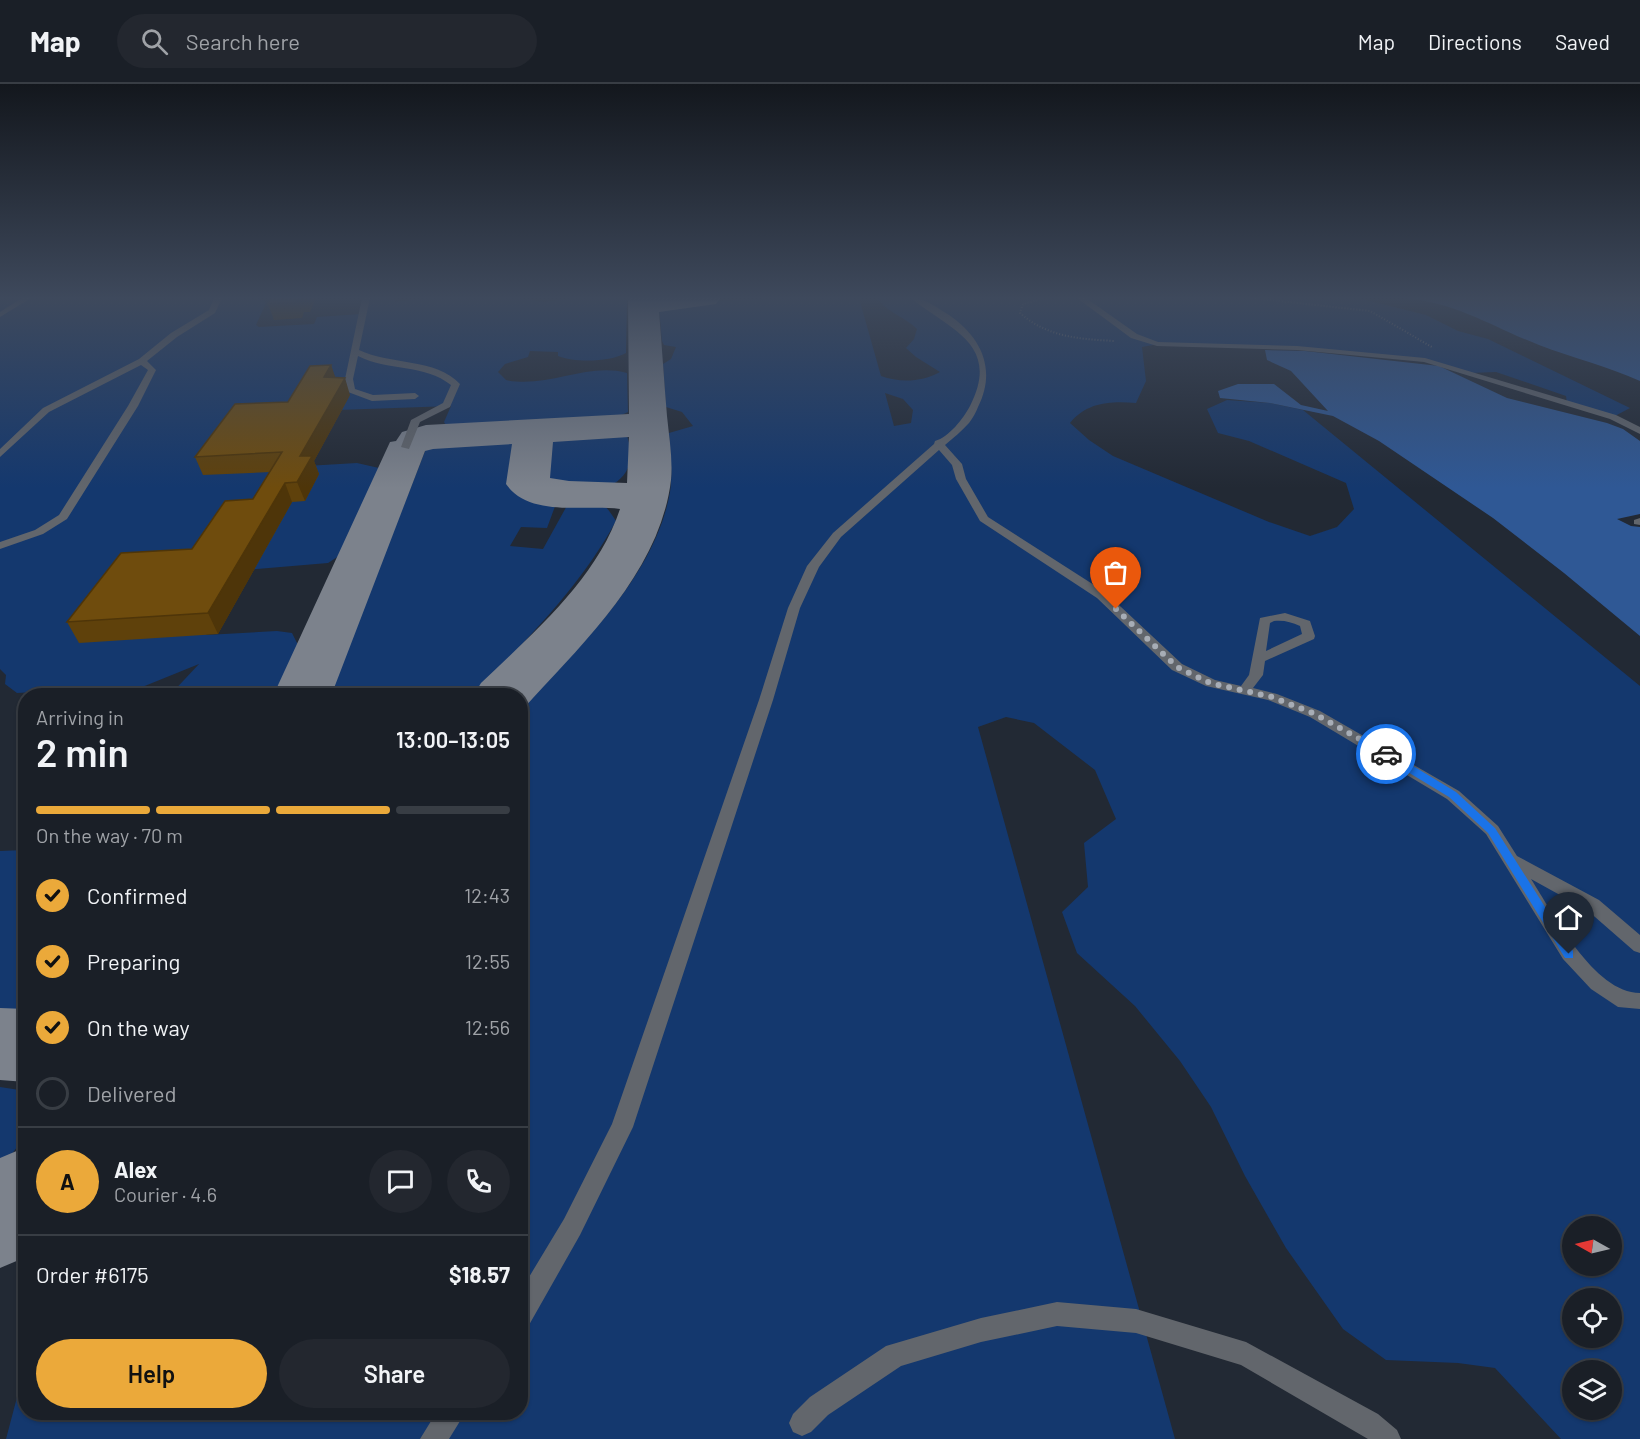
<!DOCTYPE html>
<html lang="en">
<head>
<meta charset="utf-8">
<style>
	body { margin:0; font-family:Barlow,sans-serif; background:#23272f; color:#f1f3f6; height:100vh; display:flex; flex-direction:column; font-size:22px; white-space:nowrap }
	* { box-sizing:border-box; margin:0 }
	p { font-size:20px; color:#9fa2a7 }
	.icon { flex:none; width:33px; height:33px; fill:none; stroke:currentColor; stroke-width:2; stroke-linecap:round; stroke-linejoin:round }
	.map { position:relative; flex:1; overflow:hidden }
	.details { position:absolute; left:18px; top:604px; width:510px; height:732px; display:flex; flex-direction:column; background:#1a1f27; border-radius:24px; box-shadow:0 2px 4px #0004,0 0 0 2px #383d44 }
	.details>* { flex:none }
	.needle { width:39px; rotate:278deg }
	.buttons { position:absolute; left:1562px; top:1132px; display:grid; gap:12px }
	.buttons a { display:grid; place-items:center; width:60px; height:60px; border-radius:50%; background:#1a1f27; box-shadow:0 2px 4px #0004,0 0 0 2px #383d44; font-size:30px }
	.pin { position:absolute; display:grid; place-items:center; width:51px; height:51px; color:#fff; margin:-62px -26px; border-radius:50% 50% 50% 0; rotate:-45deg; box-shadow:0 0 6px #0007 }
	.pin .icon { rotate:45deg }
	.courier { position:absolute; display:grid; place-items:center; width:60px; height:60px; margin:-30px; border:4px solid #1a73e8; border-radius:50%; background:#fff; color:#222; box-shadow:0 2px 8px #0007 }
	.head em { font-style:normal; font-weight:600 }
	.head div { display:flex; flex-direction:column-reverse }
	.head { display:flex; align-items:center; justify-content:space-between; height:102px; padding:0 18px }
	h1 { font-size:39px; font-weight:600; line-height:45px }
	.bar { display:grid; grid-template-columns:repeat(4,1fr); gap:9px 6px; align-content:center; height:72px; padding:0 18px }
	.bar i { height:8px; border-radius:4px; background:#383d44 }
	.bar .current { background:#eba93a }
	.bar p { grid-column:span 4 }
	.line { display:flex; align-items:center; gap:15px; padding:0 18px; border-top:2px solid #383d44 }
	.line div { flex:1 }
	.round { display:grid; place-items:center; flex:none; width:63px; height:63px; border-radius:32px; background:#23272f }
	ol { padding:0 18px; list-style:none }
	li { display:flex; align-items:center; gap:18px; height:66px }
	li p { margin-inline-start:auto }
	li .icon { padding:6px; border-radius:50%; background:#eba93a; color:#111; stroke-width:4 }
	li:last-child { color:#9fa2a7 }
	li i { width:33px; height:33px; border:3px solid #383d44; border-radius:50% }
	.action { display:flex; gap:12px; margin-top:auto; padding:12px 18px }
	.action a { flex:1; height:69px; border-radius:36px; background:#eba93a; color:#111; font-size:24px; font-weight:600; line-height:69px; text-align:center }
	.action a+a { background:#23272f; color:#f1f3f6 }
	header { display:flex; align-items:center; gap:36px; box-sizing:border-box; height:84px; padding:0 30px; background:#1a1f27; border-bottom:2px solid #383d44 }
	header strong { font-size:28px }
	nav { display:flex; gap:33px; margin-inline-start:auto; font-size:21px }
	.search { width:420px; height:54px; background:#23272f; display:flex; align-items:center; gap:15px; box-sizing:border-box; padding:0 21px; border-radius:33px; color:#9fa2a7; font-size:22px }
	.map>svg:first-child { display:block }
	.green { fill:#14386e; fill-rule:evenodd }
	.water { fill:#2f5895 }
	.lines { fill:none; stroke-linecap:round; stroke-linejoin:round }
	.taxiway { fill:#7c828c; fill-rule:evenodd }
	.path { stroke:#707680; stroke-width:2; stroke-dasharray:1 2; stroke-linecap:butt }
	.minor { fill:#62666c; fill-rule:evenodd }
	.wall { fill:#5f410b }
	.shaded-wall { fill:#4e3509 }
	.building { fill:#6f4c0d; stroke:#4e3509; stroke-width:1.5 }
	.route { fill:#1a73e8 }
	.done { stroke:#a7adb6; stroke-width:6; stroke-dasharray:0 10.8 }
</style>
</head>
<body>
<header>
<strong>Map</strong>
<div class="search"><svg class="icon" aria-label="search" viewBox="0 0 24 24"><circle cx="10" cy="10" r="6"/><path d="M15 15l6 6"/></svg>Search here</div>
<nav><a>Map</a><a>Directions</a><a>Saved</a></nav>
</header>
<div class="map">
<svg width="1640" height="1355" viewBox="0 0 1640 1355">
	<rect width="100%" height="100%" fill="#222934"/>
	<path class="green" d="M0,214h261l5,5 -10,22 3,2 55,-3 3,-7 44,-3 5,-16h30l-2,4 31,-4h94l26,4 25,-4h57l-1,55c-16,9 -51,10 -68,3v-4l-28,-1 -2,6 -23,7 -7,8 8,8c41,9 81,-18 121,-7l1,39 -24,11 -135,7 -22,-3 -3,-5 7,-16 -113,4 -32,56 51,-3 22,5 -34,84 -17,11 -82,7 -40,65 71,-4 15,2 7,14 -25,49h-105l30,-32 -79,32 -30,-7 -73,4 -12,-9 1,-9 -6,-6z
		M774,214h85l22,78c19,7 41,6 59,-4l-24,-15 -10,-9 8,-9 3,-10c-12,-12 -31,-17 -40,-31h481l68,17 32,16 30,8 142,69 -17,9 -46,-14 -1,-7 -70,-24 -27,1 -44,-13 -128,-12 -133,-5 -22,4 4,34 -10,22c-25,-2 -49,-1 -66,20l19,17 24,16 156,66 41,14 27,-9 17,-18 -8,-26 -97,-42 -31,-8 -11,-24 20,-9 43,3 33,7 337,276v753h-79l-66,-71 -37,-5 -72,-3 -43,-31 -57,-81 -41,-72 -34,-69 -31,-46 -45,-55 -58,-53 -15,-41 26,-25 -4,-44 32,-24 -21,-49 -61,-47 -28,-6 -28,10 197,712h-1169l19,-72 1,46h494l1,-703c55,-61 134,-132 149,-218 3,-20 0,-39 -1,-59l24,-7 -11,-14 -16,-5 -3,-43 8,-5 5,-12 -12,-2 -2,-4 -3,-33 13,-5zM885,309l18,6 10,11 -2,13 -17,3zM1572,1143h39v39h-39zM1572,1215h39v39h-39zM1572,1287h39v39h-39z
		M592,344h15l19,5c21,55 -36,66 -77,56l-4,-6 2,-20 -2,-21 19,-10z
		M502,351l14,7 -8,41c12,16 31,16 49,18l-10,27 -26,-1 -11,19 33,3 26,-47c29,-2 31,-6 47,19 -37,68 -91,120 -144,175h-143l98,-250 22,-9z
		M25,766h1l-1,161 -25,-2v-158z
		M0,1003l26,4 -1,46 -25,32z"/>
	<path class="water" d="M1404,214h236v83c-33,-15 -67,-23 -101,-36 -49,-19 -81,-42 -135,-47z
		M1265,266l40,1 134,15 68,32 100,25 16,6 17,12v73l-23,5 14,7 9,1v109l-76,-63 -71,-55 -114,-77 -46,-25 -63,-13 -50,-5 -2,-7 20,-7h36l27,21 27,6 -37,-40 -24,-11z"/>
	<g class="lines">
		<path class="taxiway" d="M628,214h92l-4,6 -57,8c3,35 5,69 8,104 2,21 6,43 4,64 -11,92 -89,164 -148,229h-3v-13h-47l8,-13c52,-50 116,-104 139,-174 -35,-5 -90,9 -114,-25l6,-40 -79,5 -8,2 -94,245h-58l117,-254 6,-1 6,-9 24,-7 203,-11zM629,353l-2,46 -58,-2 -19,-3 3,-36z
			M0,924l26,1v73l-26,-2z
			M26,1063v110l-26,11v-110z"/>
		<path class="path" d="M1046,214l-23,6 -3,9c27,24 59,26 94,28
			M1252,214l118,13 62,36"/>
		<path class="minor" d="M22,214h9l-31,19v-5z
			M214,214h8l-7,15 -38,24 -30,24 9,9 -18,36 -71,113 -24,15 -43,15v-7l35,-12 24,-15 69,-109 20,-36 -7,-5 -92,47 -49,45v-8l43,-41 96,-49 32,-26 38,-23z
			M362,214h8l-11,52c31,15 77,8 101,34l-10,23 -30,15 -11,27 -8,-2 10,-27 32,-17 8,-18c-26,-21 -64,-14 -93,-29l-5,23 2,10 18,6 42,-2 4,3 -4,3 -43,2 -24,-9 -3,-13z
			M911,214c15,0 26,10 38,17 32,22 48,54 29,92 -2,5 -5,11 -9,16 -7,8 -16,15 -24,22l17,19 4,15 22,38 117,75 77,72 33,16 26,6 8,-11 11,-57 25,-5 25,8 5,15 -1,3 -49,22 -2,14 -10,13 24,6 43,17 139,80 39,35 19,30 82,44 41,35v18l-6,-2 -47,-41 -56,-31c22,34 63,114 109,114v16l-22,-2 -27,-18 -28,-30 -77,-125 -39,-35 -137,-82 -42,-17 -62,-14 -34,-16 -75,-72 -117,-77 -24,-42 -4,-14 -13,-15 -98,87 -22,30 -19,41 -27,92 -140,427 -53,108 -51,90 -9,3v-36l44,-73 48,-95 147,-424 29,-92 19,-42 26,-33 101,-89 1,-3c14,-4 28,-22 35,-35 32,-63 -22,-77 -59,-108zM1274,537c10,-1 17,1 26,5l2,8 -36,17 4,-28z
			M1077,214h9l51,36 21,8 139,4 128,12 191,57 24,12v7l-30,-15 -186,-57 -127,-12 -140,-4 -26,-8z
			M1640,434v7l-6,-1v-4z
			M1057,1218l79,7 110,33 132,72 19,16 4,9h-33l-127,-74 -105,-32 -79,-7 -76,16 -80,24 -73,49 -17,17 -9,4 -9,-4 -4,-9 4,-9 17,-17 76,-51 95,-28z
			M436,1329h29l-16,26h-29z"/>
	</g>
	<path class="wall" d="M331,281l4,13 15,17 -36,66 5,13 -14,27 -13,1 -74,132 -139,9 -12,-21 125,-73 61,-50 17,-27 -67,3 -8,-18 93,-55z"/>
	<path class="shaded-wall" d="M298,214h18l-6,14h-6l-2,6 -28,2 -6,-16z
		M331,281l6,17 -13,-5z
		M345,294l5,17 -36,66 5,13 -14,27 -8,-19 3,-26z
		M285,399l7,19 -74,132 -10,-21z"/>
	<path class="building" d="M271,214h27l-2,4 -28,2z
		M331,281l-7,12 21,1 -45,78h12l-15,26 -12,1 -77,130 -141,9 54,-69 71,-4 33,-48 28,-2 29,-47 -87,5 40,-53 53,-2 22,-36z"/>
	<linearGradient id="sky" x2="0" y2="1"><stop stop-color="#13171d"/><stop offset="0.53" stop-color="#3e495c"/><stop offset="1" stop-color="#3e495c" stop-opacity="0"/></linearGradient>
	<rect width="1640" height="404" fill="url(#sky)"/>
	<path class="route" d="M1383,668h7l66,40 39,36 78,123v7h-8l-77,-125 -39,-36 -66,-40z"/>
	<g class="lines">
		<path class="done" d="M1116,525l61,58 33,16 62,14 43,17 71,40"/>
	</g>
</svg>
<div class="buttons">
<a><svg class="needle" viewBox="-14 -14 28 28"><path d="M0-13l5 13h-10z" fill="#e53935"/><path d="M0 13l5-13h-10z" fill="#9fa2a7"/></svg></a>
<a><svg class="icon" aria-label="locate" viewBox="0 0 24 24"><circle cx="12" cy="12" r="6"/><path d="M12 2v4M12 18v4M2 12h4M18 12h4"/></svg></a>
<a><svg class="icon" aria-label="layers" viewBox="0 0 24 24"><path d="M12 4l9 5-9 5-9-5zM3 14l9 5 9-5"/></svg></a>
</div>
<div class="pin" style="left:1116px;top:525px;background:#ea580c"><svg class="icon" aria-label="bag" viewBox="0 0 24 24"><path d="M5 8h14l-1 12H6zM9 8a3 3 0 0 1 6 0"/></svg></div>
<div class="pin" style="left:1569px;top:870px;background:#1f2937"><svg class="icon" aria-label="home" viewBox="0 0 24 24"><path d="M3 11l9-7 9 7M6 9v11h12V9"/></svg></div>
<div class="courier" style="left:1386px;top:670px"><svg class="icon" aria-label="car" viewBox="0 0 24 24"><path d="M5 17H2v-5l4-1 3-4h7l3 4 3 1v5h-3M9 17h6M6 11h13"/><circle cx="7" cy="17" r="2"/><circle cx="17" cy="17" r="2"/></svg></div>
<section class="details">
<div class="head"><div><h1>2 min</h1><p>Arriving in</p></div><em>13:00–13:05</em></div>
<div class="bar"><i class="current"></i><i class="current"></i><i class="current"></i><i></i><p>On the way · 70 m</p></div>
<ol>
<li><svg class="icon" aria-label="check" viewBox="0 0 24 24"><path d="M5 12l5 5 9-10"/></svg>Confirmed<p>12:43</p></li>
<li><svg class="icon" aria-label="check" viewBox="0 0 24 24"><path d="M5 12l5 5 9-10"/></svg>Preparing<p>12:55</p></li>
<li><svg class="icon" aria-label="check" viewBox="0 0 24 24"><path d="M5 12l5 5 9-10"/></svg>On the way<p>12:56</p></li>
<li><i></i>Delivered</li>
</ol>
<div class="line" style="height:108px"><b class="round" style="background:#eba93a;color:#111">A</b><div><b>Alex</b><p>Courier · 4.6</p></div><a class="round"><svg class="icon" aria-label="chat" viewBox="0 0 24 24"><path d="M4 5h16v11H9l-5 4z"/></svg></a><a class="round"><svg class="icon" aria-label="phone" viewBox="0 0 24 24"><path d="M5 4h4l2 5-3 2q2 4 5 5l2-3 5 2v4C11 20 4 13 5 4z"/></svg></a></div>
<div class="line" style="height:78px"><div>Order #6175</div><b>$18.57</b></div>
<div class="action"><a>Help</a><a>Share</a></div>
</section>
</div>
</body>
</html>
